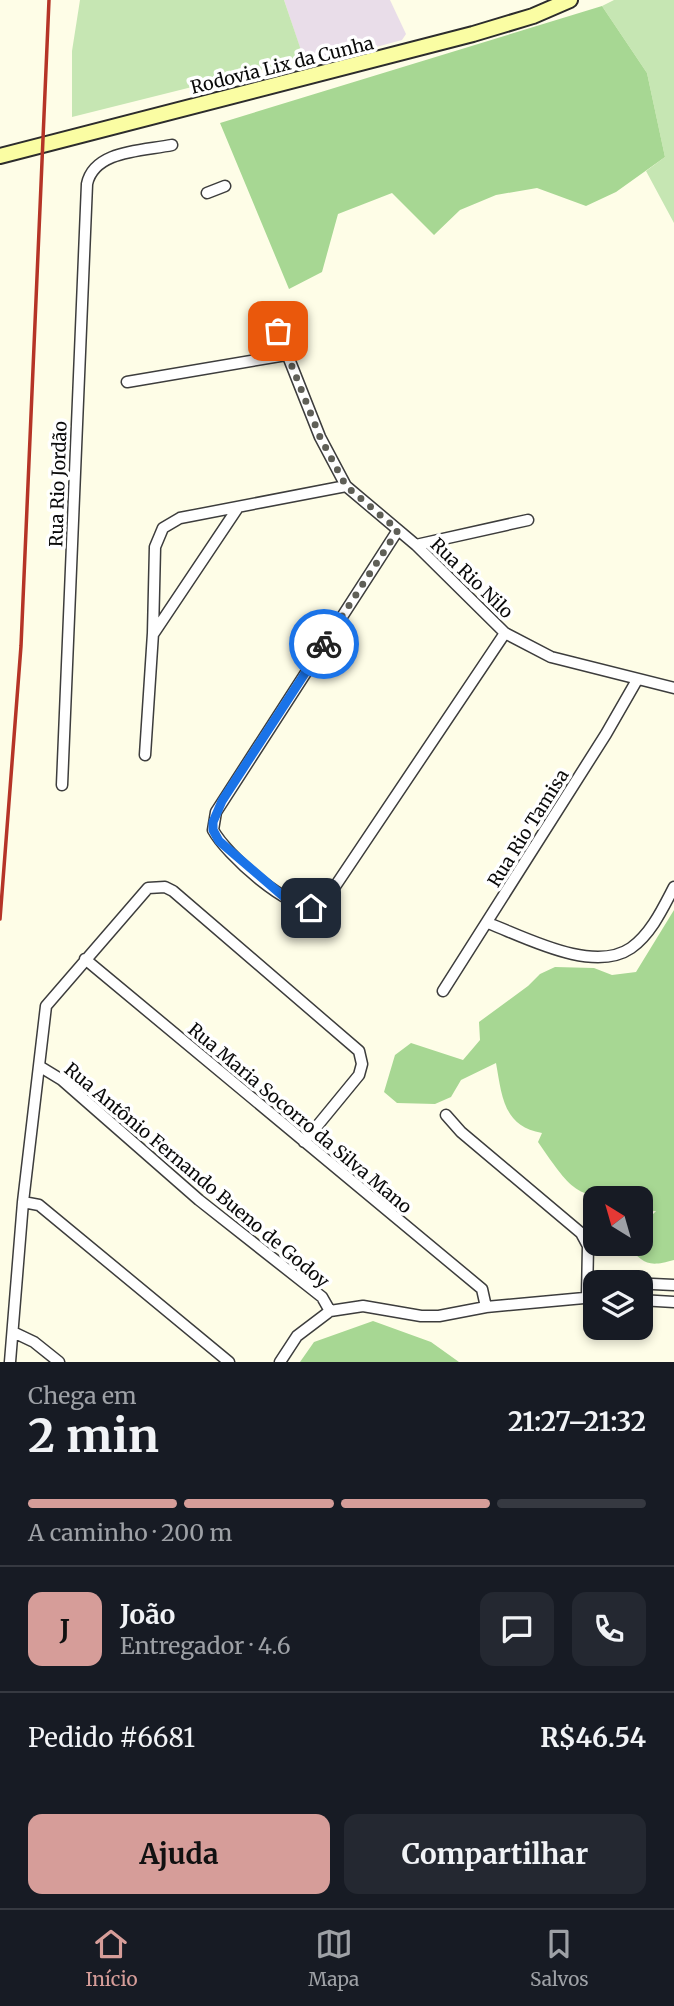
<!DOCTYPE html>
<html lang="pt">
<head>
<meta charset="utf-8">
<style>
	body { margin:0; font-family:Merriweather,serif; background:#242831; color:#f1f3f6; height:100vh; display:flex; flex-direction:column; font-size:26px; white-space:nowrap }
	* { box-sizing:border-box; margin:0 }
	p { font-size:23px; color:#9ea1a6 }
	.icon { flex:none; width:38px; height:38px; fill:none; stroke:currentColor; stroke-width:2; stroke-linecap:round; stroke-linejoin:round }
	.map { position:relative; height:1362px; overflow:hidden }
	.sheet { display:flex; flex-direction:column; background:#171b24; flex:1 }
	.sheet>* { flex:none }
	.needle { width:46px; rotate:323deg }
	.buttons { position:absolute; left:583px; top:1186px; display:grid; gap:14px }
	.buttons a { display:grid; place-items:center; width:70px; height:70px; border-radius:14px; background:#171b24; box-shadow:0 4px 10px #0003; font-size:35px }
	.pin { position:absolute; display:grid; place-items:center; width:60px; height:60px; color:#fff; margin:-30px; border-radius:14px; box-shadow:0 4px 10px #0006 }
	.courier { position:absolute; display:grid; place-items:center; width:70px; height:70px; margin:-35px; border:5px solid #1a73e8; border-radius:50%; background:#fff; color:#222; box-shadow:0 2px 9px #0007 }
	.headline em { font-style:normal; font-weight:700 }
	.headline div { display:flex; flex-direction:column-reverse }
	.headline { display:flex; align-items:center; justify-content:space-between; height:119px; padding:0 28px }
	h1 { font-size:46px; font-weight:700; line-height:52px }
	.bar { display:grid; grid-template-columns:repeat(4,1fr); gap:10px 7px; align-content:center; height:84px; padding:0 28px }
	.bar i { height:9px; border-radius:5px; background:#363941 }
	.bar .current { background:#d69d99 }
	.bar p { grid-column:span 4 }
	.line { display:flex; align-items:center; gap:18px; padding:0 28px; border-top:2px solid #363941 }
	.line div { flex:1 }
	.round { display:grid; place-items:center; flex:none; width:74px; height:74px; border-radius:14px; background:#242831 }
	.cta { display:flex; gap:14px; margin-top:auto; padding:14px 28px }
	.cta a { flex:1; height:80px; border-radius:14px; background:#d69d99; color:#111; font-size:28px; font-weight:700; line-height:80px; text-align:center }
	.cta a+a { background:#242831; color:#f1f3f6 }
	.menu { display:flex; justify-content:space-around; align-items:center; height:98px; border-top:2px solid #363941; background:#171b24; font-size:19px; color:#9ea1a6 }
	.menu a { display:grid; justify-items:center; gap:4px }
	.menu .current { color:#d69d99 }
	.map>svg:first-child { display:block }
	.industrial { fill:#e9dde9 }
	.green { fill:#c6e6b3 }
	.forest { fill:#a7d793 }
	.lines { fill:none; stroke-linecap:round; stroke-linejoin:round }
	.street-casing { stroke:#3d3d3d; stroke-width:13 }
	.secondary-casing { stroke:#2c2c2c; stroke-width:18 }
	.street { stroke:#fff; stroke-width:10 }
	.secondary { stroke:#fafda3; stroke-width:14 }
	.rail { stroke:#b53427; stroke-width:3.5 }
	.done { stroke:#5f5f57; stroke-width:7; stroke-dasharray:0 12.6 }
	.route { stroke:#1a73e8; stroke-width:9 }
	.labels { text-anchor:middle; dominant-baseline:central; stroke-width:7; stroke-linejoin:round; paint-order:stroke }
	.street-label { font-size:18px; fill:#0a0a0a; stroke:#fff }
</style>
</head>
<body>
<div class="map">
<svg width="674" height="1362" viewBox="0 0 674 1362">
	<rect width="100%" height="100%" fill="#fefde7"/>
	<path class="industrial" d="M284,0h106l16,34 -4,6 -96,26z"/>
	<path class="green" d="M80,0h204l20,59 -232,58v-66z
		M614,0h60v223l-28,-52 19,-14 -18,-84 -45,-67z"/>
	<path class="forest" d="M602,6l45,67 18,84 -49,35 -30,14 -49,-18 -41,7 -36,15 -26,25 -42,-42 -54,21 -16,58 -33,17 -69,-166z
		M674,910v350c-28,8 -29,3 -50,-16h16l1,-18 15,-15 -15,1 -1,-13c-64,0 -66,-5 -102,-57l4,-9c-39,-7 -40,-37 -46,-70l-35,17 -10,17 -16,7 -38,-1 -13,-11 11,-37 16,-12 52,17 17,-20 -1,-18 49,-36 12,-12 15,-7 39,1 18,7 24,-3z
		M373,1321l58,21 28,20h-159l14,-20z"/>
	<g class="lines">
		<defs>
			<path id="street" d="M207,193l18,-7
				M278,331l42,106 26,49 70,59 89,88 46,24 123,31
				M127,382l159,-27
				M398,530l-182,282 -3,18c13,24 76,82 105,77l18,-22 169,-252
				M416,545l112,-25
				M154,633l83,-124
				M145,755l8,-122 2,-86 8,-19 17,-10 166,-32
				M62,785l25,-601c7,-34 56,-33 85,-39
				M488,923c37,14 105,51 143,25 20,-14 32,-40 43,-61
				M85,959l397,330 4,18
				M443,991l163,-257 31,-54
				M39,1066l23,14 137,120 123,97 8,14
				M446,1115l15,17 120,101 7,13 -1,51
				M23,1202l16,3 190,157
				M589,1281l85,4
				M640,1300l34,2
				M13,1332l21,10 25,20
				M10,1362l13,-160 23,-196 102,-118 17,-1 8,4 186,160 3,13 -3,11 -55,67
				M280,1362l17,-26 33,-25 33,-5 58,10h18l47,-9 109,-10"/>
			<path id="secondary" d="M0,156l473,-122 60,-18 37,-16"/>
		</defs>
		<use href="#street" class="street-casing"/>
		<use href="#secondary" class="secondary-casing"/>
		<use href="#street" class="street"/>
		<use href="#secondary" class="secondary"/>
		<path class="rail" d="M0,919l21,-273 28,-646"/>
	</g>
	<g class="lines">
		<path class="done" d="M278,331l42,106 26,49 52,44 -74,114"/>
		<path class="route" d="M311,908l-20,-5 -72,-62 -6,-11v-8l9,-21 102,-157"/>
	</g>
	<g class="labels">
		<g class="street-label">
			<text transform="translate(282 65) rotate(-14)">Rodovia Lix da Cunha</text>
			<text transform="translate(58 484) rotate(-88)">Rua Rio Jordão</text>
			<text transform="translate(472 578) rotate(44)">Rua Rio Nilo</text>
			<text transform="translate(528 828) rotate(-58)">Rua Rio Tamisa</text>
			<text transform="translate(300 1118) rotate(40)">Rua Maria Socorro da Silva Mano</text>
			<text transform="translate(197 1175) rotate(40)">Rua Antônio Fernando Bueno de Godoy</text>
		</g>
	</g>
</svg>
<div class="buttons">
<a><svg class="needle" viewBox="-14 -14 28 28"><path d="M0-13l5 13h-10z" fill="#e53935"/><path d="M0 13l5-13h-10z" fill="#9ea1a6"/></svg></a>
<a><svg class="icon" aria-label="layers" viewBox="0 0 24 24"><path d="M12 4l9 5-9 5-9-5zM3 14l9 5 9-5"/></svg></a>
</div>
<div class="pin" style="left:278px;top:331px;background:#ea580c"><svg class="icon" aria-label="bag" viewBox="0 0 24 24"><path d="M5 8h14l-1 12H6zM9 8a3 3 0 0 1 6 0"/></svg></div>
<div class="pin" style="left:311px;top:908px;background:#1f2937"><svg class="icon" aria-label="home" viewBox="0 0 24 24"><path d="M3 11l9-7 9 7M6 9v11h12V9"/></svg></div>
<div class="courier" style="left:324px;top:644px"><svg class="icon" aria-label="bike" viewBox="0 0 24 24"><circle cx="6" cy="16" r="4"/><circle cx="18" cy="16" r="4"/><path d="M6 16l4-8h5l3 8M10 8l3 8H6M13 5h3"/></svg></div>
</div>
<section class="sheet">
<div class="headline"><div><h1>2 min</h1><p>Chega em</p></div><em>21:27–21:32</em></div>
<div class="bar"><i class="current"></i><i class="current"></i><i class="current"></i><i></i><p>A caminho · 200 m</p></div>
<div class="line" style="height:126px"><b class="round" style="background:#d69d99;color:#111">J</b><div><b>João</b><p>Entregador · 4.6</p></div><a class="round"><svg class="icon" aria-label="chat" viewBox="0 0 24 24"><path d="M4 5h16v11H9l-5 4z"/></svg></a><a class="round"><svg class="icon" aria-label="phone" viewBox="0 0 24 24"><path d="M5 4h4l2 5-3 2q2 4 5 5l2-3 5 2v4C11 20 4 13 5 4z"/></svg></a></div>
<div class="line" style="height:91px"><div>Pedido #6681</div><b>R$46.54</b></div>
<div class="cta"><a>Ajuda</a><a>Compartilhar</a></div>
</section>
<nav class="menu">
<a class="current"><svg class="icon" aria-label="home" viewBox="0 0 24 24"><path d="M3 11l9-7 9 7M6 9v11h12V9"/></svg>Início</a>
<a><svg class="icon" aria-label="map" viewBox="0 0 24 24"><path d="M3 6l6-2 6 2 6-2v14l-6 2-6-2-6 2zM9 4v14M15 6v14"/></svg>Mapa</a>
<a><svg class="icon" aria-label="saved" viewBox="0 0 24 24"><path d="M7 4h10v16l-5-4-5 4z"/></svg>Salvos</a>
</nav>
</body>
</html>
